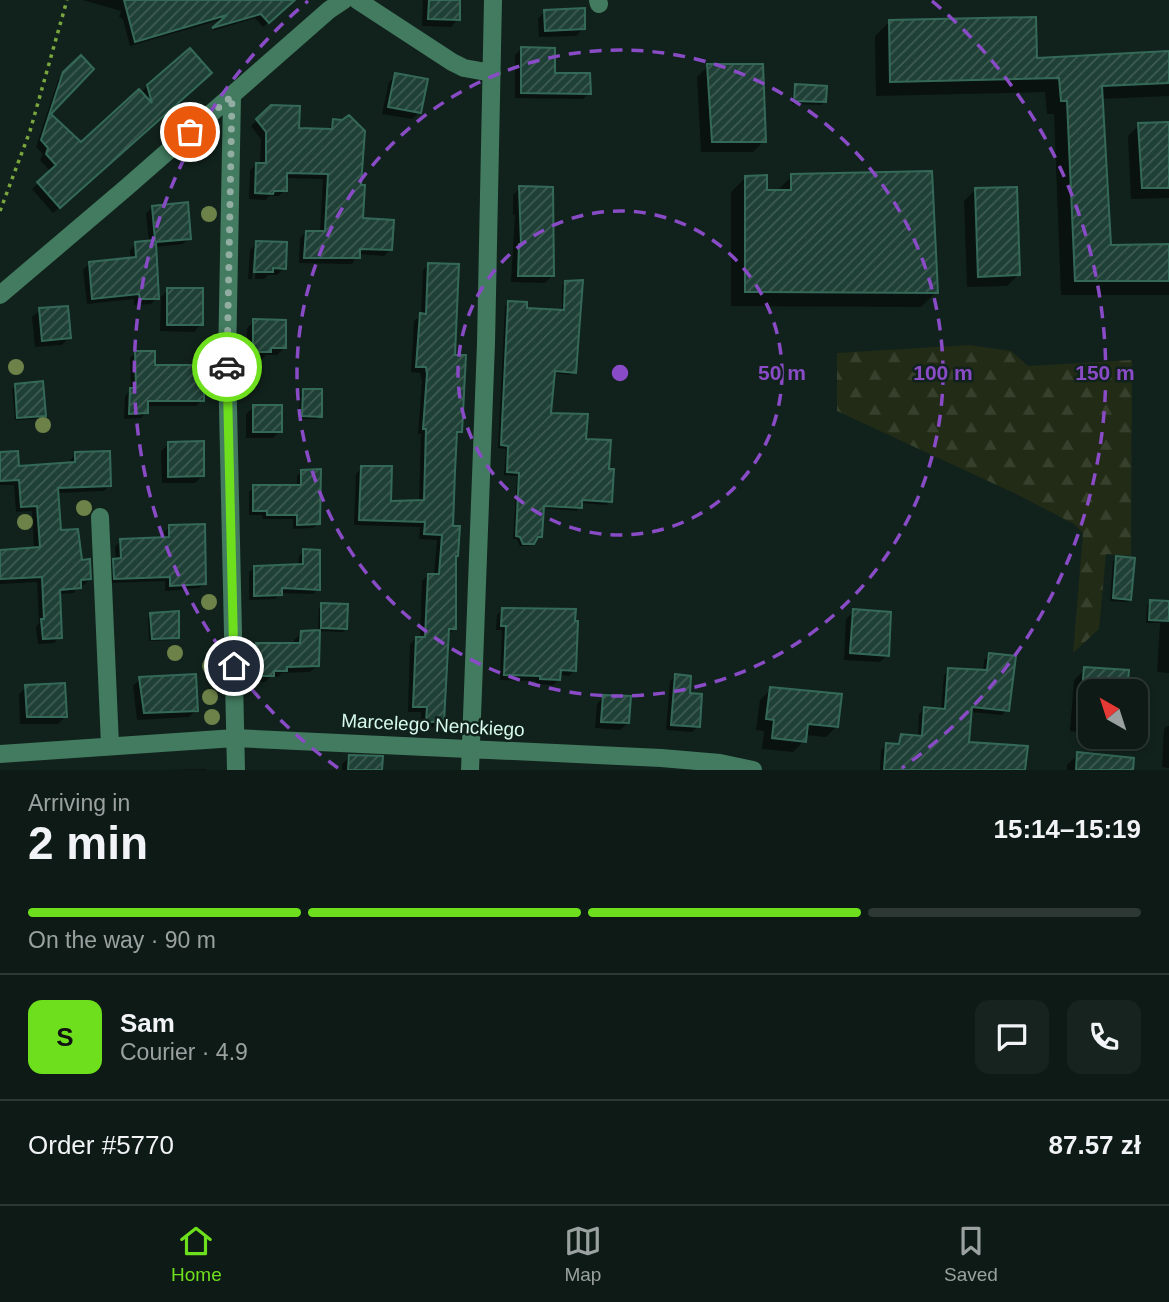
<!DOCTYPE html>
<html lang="en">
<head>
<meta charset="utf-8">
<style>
	body { margin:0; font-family:Helvetica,sans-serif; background:#16231e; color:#f1f3f6; height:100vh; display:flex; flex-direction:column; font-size:26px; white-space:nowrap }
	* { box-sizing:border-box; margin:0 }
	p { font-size:23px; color:#9aa1a0 }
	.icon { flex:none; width:38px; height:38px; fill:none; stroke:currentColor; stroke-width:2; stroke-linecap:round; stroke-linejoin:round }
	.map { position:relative; height:770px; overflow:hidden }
	.details { display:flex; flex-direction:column; background:#0d1a15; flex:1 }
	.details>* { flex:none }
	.needle { width:46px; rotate:321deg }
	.fabs { position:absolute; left:1078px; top:679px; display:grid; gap:14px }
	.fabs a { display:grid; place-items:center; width:70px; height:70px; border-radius:14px; background:#0d1a15; box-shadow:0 4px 10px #0003,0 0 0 2px #2d3834; font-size:35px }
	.pin { position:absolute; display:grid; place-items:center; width:60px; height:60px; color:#fff; margin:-30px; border:4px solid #fff; border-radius:50%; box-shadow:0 2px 7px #0007 }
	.courier { position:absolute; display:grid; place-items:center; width:70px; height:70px; margin:-35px; border:5px solid #6edf1d; border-radius:50%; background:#fff; color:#222; box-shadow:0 2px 9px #0007 }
	.overview em { font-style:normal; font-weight:600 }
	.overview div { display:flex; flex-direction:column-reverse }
	.overview { display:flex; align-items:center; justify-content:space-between; height:119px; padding:0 28px }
	h1 { font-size:46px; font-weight:600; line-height:52px }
	.bar { display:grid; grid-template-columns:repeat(4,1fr); gap:10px 7px; align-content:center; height:84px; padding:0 28px }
	.bar i { height:9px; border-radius:5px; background:#2d3834 }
	.bar .active { background:#6edf1d }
	.bar p { grid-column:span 4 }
	.line { display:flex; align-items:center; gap:18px; padding:0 28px; border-top:2px solid #2d3834 }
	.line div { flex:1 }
	.round { display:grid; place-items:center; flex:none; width:74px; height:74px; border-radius:14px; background:#16231e }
	.dock { display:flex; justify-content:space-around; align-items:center; height:98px; border-top:2px solid #2d3834; background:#0d1a15; font-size:19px; color:#9aa1a0 }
	.dock a { display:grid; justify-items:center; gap:4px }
	.dock .active { color:#6edf1d }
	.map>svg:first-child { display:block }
	.forest { fill:url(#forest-firs) }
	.shadow { fill:#0007 }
	.building { fill:url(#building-hatch); stroke:#346958; stroke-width:2 }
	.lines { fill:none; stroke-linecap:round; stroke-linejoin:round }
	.path { stroke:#7aa63e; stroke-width:3.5; stroke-dasharray:3.5 5; stroke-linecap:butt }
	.minor { stroke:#427b5f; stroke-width:18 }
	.tree { fill:#6d8248 }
	.done { stroke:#92aea3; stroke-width:7; stroke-dasharray:0 12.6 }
	.route { stroke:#6edf1d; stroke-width:9 }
	.ring { fill:none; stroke:#894bc6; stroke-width:3.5; stroke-dasharray:12 9 }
	.labels { text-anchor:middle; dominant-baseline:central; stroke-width:5; stroke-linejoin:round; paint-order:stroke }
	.street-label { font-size:19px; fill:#d7faec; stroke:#11221c }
	.centre { fill:#894bc6; stroke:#11221c; stroke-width:3.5 }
	.ring-label { font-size:21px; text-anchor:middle; font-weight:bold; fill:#894bc6; stroke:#11221c; stroke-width:5; stroke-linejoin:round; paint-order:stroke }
</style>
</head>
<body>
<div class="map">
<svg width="1169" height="770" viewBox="0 0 1169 770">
	<defs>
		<pattern id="forest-firs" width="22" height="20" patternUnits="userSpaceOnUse" patternTransform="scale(1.75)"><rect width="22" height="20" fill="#212b15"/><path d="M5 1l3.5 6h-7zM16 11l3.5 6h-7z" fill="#36402c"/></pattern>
		<pattern id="building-hatch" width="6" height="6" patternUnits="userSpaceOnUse" patternTransform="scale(1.75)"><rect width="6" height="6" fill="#1f4036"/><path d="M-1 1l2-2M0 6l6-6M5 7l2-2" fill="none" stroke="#3f5c53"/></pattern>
	</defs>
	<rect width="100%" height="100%" fill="#11221c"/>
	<path class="forest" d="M969,345l42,6 17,15 104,-6 -1,196 -25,-2 -7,75 -26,24 10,-120 -9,-9 -58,-30 -179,-83v-58z"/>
	<path class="shadow" d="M83,0h210l-30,27 -8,-9 -43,13 15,-13 -97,28 -7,-27 -4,-2 2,-6z
		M423,0h35v19l-7,8 -29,-1z
		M545,11l39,17 -8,8 -37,1 -1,-18z
		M889,22l146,38 134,-8v44l-68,3 8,147 60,-1v50h-108l-7,-181h-7l-2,-22 -169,4 -1,-60z
		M521,49l32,25 36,19 -6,6 -68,-1v-43z
		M81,57l11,12 -43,45 32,30 67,-58 56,-7 -151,134 -21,-24 19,-17 -11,-12 3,-6 -7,-7 22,-67z
		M708,66l56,75 -11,11h-52l-4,-75z
		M396,75l24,37 -8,7 -30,-5 7,-32z
		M796,86l29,16 -4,3 -29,-1 1,-15z
		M271,107l26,22 30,2 7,-10 25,66 2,33 30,29 -7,7 -26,-2 -6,10 -53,-1 1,-25 6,-6 14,1 3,-54 -37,-1 -1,12 -6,6h-10l-3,4 -17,-1 1,-28 6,-7 4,1 1,-26 -10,-13z
		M1169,123v75l-38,1 -3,-63 11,-11z
		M792,176l144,116 -15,15 -190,-1v-114l15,-15 20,14h11z
		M520,188l32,88 -7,7 -34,-1 4,-67h-2v-20z
		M975,190l43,85 -11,11 -40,1 -3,-86z
		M152,207l38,31 -7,6 -28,3 2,51 -6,6 -17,1v-6l-47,5 -4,-34 6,-6 41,-5v-9l6,-6 13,-2 -3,-28z
		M257,243l27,25 -7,7h-9l-4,4h-9l3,-31h-4l-2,31h-4l2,-29z
		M429,264l24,92 7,75 -5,5 -4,91 3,102 -7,7 -4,85 -7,6h-15v-15h-13l2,-68 6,-6h4l2,-57 6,-6 6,1 3,-36 -18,-1 1,-12 -66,-2 2,-51 6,-7 27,36 30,-1 2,-68h-3l4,-53 -2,-8 -9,-1 3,-51 7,-6 2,-45z
		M565,282l9,90 -3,3 -18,-2 -3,41 34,27 23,29 3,31 -3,4 -27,-2 -3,8 -35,-3 -1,28 -12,10h-9l-3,-7h-4l4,-63 -13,-1 2,-26 -8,-1 7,-142 4,-3 16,6 37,3v-26z
		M168,289l33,35 -7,8 -34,-1 1,-34z
		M40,310l30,27 -8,8 -27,2 -3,-30z
		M254,321l30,27 -7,7h-11l-4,4h-16l1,-31z
		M136,353l17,13 49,34 -6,6h-49l-1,7 -5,5 -17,1 1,-23 6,-7 -1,-31z
		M16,385l28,31 -3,3 -26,1 -3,-31z
		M303,391l17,25 -3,3h-18l1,-25z
		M254,407l26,24 -7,7h-27v-24z
		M169,444l33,32 -7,7h-33l-1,-32z
		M0,453l17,15 53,-4v-4l6,-6 34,31 -6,6 -48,2 3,39 31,47 -6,6h-5l-5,8 -16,1 2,43 -6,6 -16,1 -2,-17 3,-4 -2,-41 -37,2v-32l34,-2 -2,-39 -16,1 -2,-27h-14z
		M302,471l16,53 -5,4 -20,1v-10h-30l-1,-4h-13v-23l5,-5h43v-11z
		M170,526l35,57 -6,5 -34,3v-10l-56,2 -1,-17 8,-6 -1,-13 6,-6 43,-2v-7z
		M304,551l14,38 -5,5 -32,-1 -6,6 -26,1v-28l6,-5 43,-1 1,-10z
		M1116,558l14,41 -3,3 -17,-1 3,-40z
		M1150,602h19v71l-12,-1 3,-49h-14l1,-18z
		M322,605l24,23 -3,4 -25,-1v34l-8,7 -28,1 -4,4h-8l-5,5 -16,1v-31l7,-7 38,-1v-4l7,-7 17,-1 1,-24z
		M502,610l73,60 -6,6 -10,-1v5l-6,5 -17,-1v-3l-36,-1 2,-50h-6l1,-15z
		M854,611l33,44 -7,7 -36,-2 2,-41z
		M151,614l27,23 -4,3 -25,1 -1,-23z
		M990,655l17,55 -5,5 -32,-3 -2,31 56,27h-144l1,-20 6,-5h9l6,-9 16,1 1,-23 6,-6 16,2 3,-35 5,-5 34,2 1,-12z
		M1085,669l42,3 -2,19h-35v43l-20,-3 4,-51z
		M676,676l12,18 10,32 -6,6 -26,-2 4,-49z
		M140,679l56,31 -7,7 -52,3 -4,-34z
		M26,687l39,30 -7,7h-38l-1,-30z
		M771,689l66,37 -11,11 -21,-2 -1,6 -11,11 -31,-3 2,-18 -8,-1 4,-30z
		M604,696l24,27 -8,7 -25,-2 2,-24z
		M1167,726h2v42l-7,-1 2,-38z
		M1078,754l47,16h-58v-5z
		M350,757l31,13h-39v-6z
		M206,769v1h-43z"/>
	<path class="building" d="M124,0h171l-26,23 -8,-9 -49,14 15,-13 -92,27z
		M429,0h31v20l-32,-1z
		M585,8v21l-40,2 -1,-21z
		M1036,17l1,41 132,-7v32l-67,3 9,159 58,-1v37h-94l-8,-180h-6l-2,-23 -169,4 -1,-62z
		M521,47l34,1v25h35l1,21 -70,-1z
		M190,48l22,25 -152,135 -23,-26 19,-17 -10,-11 2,-6 -7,-8 22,-68 18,-17 13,14 -43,45 30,28 58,-53 13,14 -5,-18z
		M707,64h56l3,78h-54z
		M395,73l33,6 -7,34 -33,-6z
		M795,84l32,2 -1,16 -32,-1z
		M271,105l29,1 -1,22 33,1 1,-10 9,1 7,-5 16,16 -4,54h4l-2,33 31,2 -2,30 -32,-1v9h-56l2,-27h19l3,-57 -41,-1v18h-13l-1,3 -18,-1 1,-30h10v-31l-10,-13z
		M1169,122v66h-27l-4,-65z
		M932,171l6,122 -193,-1v-116l22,-1v15h24v-16z
		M519,186l34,1 1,89h-36l1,-32h2z
		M1017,187l3,88 -42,2 -3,-89z
		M188,202l3,37 -35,3 3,57h-19l-1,-5 -47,5 -3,-37 47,-5 -1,-15 20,-2 -3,-34z
		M256,241l31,1 -1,27 -13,-1v4h-19z
		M428,263l31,1 -4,91h11l-4,77h-5l-2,39 -2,55h7l-2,30h-2v73h-7l-5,93h-18l1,-15h-14l3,-70h9l3,-63h11l3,-39 -18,-1 1,-12 -66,-2 2,-54h31l-1,35 33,-1 2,-71h-3l4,-55 -1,-7h-10l4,-54 6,1z
		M583,280l-7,93 -21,-2 -4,42 37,1 -2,25 25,1 -2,29h5l-2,33 -30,-2v8l-38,-2 -2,31h-4l-4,7h-11l-3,-7 -4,-1 3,-63 -12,-1 1,-26 -7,-1 7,-144 19,1v6l37,2 1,-29z
		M167,288h36v37h-36z
		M68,306l3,32 -29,3 -3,-33z
		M253,319l33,1v28h-15v4h-18z
		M135,351h20v14h49v36h-56v12l-19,1 1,-26h6z
		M43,381l3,35 -29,2 -2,-34z
		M303,389h19v28l-20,-1z
		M253,405h29v27h-29z
		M204,441v35l-36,1v-35z
		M18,451l1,15 56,-4v-10l35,-1 1,35 -53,2 3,42 17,-1 4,31 8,-1 1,20 -10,1v8l-21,2 2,48 -19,1 -2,-20h3l-2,-42 -42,2v-29l40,-3 -3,-41 -16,1 -2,-27 -19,1v-29z
		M321,469l-1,55 -23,1v-10h-30v-4h-14v-26h48v-15z
		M205,524l1,60 -36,2v-9l-56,2 -1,-20 8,-1 -1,-19 49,-2v-12z
		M303,549l17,1v40l-38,-2v7l-28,1v-30l49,-2z
		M1116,556l19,2 -4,42 -18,-2z
		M1150,600l19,1v20l-20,-1z
		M321,603l27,1 -1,25 -26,-1z
		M502,608l74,1 -1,12h3l-2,50 -15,-1 -1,10 -20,-1v-3l-36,-1 2,-49h-5z
		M853,609l38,3 -2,44 -39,-3z
		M179,611v27l-27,1 -2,-26z
		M320,630l-1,36 -32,1v4h-13v5h-18v-33h44l1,-12z
		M989,653l27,3 -7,55 -37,-4 -3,35 59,4 -3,24h-141l2,-27 13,1 2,-10 21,2 2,-29 21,2 3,-41 39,2z
		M1084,667l45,3 -2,21h-45z
		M196,674l2,37 -54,2 -5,-36z
		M675,674l16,2 -1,17 12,1 -2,33 -29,-2z
		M65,683l2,34h-40l-2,-32z
		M770,687l72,7 -4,33 -30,-3 -2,18 -34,-4 2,-18 -8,-1z
		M603,695l28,1 -2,27 -28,-1z
		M1077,752l57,6 -1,12h-57z
		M349,755l34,1 -1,14h-34z"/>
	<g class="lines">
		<path class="path" d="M0,211l30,-80 37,-131"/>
		<path class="minor" d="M357,0l95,62 12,6 28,5
			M598,0l1,4
			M232,96l-5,265 9,409
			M0,295l127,-108 202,-177 15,-10
			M100,517l10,228
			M0,754l235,-16 426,20 59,5 33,7
			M470,770l16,-427 7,-343"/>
	</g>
	<g class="tree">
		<circle cx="209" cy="214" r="8"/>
		<circle cx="16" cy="367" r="8"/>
		<circle cx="43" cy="425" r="8"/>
		<circle cx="84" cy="508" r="8"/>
		<circle cx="25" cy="522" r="8"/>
		<circle cx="209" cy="602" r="8"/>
		<circle cx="175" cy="653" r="8"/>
		<circle cx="210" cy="666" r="8"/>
		<circle cx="210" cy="697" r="8"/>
		<circle cx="212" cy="717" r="8"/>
	</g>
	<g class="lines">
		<path class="done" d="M190,132l42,-36 -5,271"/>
		<path class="route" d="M227,367l7,299"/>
	</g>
	<g class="ring">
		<circle cx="620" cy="373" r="162"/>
		<circle cx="620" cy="373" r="323"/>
		<path d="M338 768A485 485 0 0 1 308 1M932 1A485 485 0 0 1 902 768"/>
	</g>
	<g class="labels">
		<g class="street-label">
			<text transform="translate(433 725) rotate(3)">Marcelego Nenckiego</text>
		</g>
	</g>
	<circle cx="620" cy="373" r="10" class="centre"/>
	<g class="ring-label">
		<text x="782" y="380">50 m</text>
		<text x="943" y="380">100 m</text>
		<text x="1105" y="380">150 m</text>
	</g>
</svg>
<div class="fabs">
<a><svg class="needle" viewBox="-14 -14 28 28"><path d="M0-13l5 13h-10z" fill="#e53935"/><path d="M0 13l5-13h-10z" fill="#9aa1a0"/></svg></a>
</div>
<div class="pin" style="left:190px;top:132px;background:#ea580c"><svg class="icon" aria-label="bag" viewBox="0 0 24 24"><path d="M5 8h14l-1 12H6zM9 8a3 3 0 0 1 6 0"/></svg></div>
<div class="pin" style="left:234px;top:666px;background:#1f2937"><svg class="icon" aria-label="home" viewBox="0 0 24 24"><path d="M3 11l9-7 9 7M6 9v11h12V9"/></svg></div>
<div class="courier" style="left:227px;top:367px"><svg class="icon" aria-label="car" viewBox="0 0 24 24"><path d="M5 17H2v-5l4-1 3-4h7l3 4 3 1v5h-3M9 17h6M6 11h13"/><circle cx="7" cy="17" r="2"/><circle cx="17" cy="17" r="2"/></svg></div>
</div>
<section class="details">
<div class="overview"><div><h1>2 min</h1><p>Arriving in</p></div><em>15:14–15:19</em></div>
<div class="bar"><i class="active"></i><i class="active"></i><i class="active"></i><i></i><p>On the way · 90 m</p></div>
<div class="line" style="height:126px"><b class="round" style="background:#6edf1d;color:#111">S</b><div><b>Sam</b><p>Courier · 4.9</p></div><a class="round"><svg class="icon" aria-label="chat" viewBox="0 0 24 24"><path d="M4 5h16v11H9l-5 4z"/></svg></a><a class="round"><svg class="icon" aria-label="phone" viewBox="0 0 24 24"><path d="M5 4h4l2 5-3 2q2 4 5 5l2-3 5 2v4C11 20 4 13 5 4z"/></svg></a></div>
<div class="line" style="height:91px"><div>Order #5770</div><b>87.57 zł</b></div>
</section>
<nav class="dock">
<a class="active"><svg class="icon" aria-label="home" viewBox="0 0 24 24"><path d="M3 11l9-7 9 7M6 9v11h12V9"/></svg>Home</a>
<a><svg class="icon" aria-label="map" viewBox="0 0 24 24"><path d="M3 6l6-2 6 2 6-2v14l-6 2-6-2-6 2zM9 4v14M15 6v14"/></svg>Map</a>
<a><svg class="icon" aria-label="saved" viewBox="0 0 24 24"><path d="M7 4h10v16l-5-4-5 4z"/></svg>Saved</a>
</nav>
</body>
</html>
